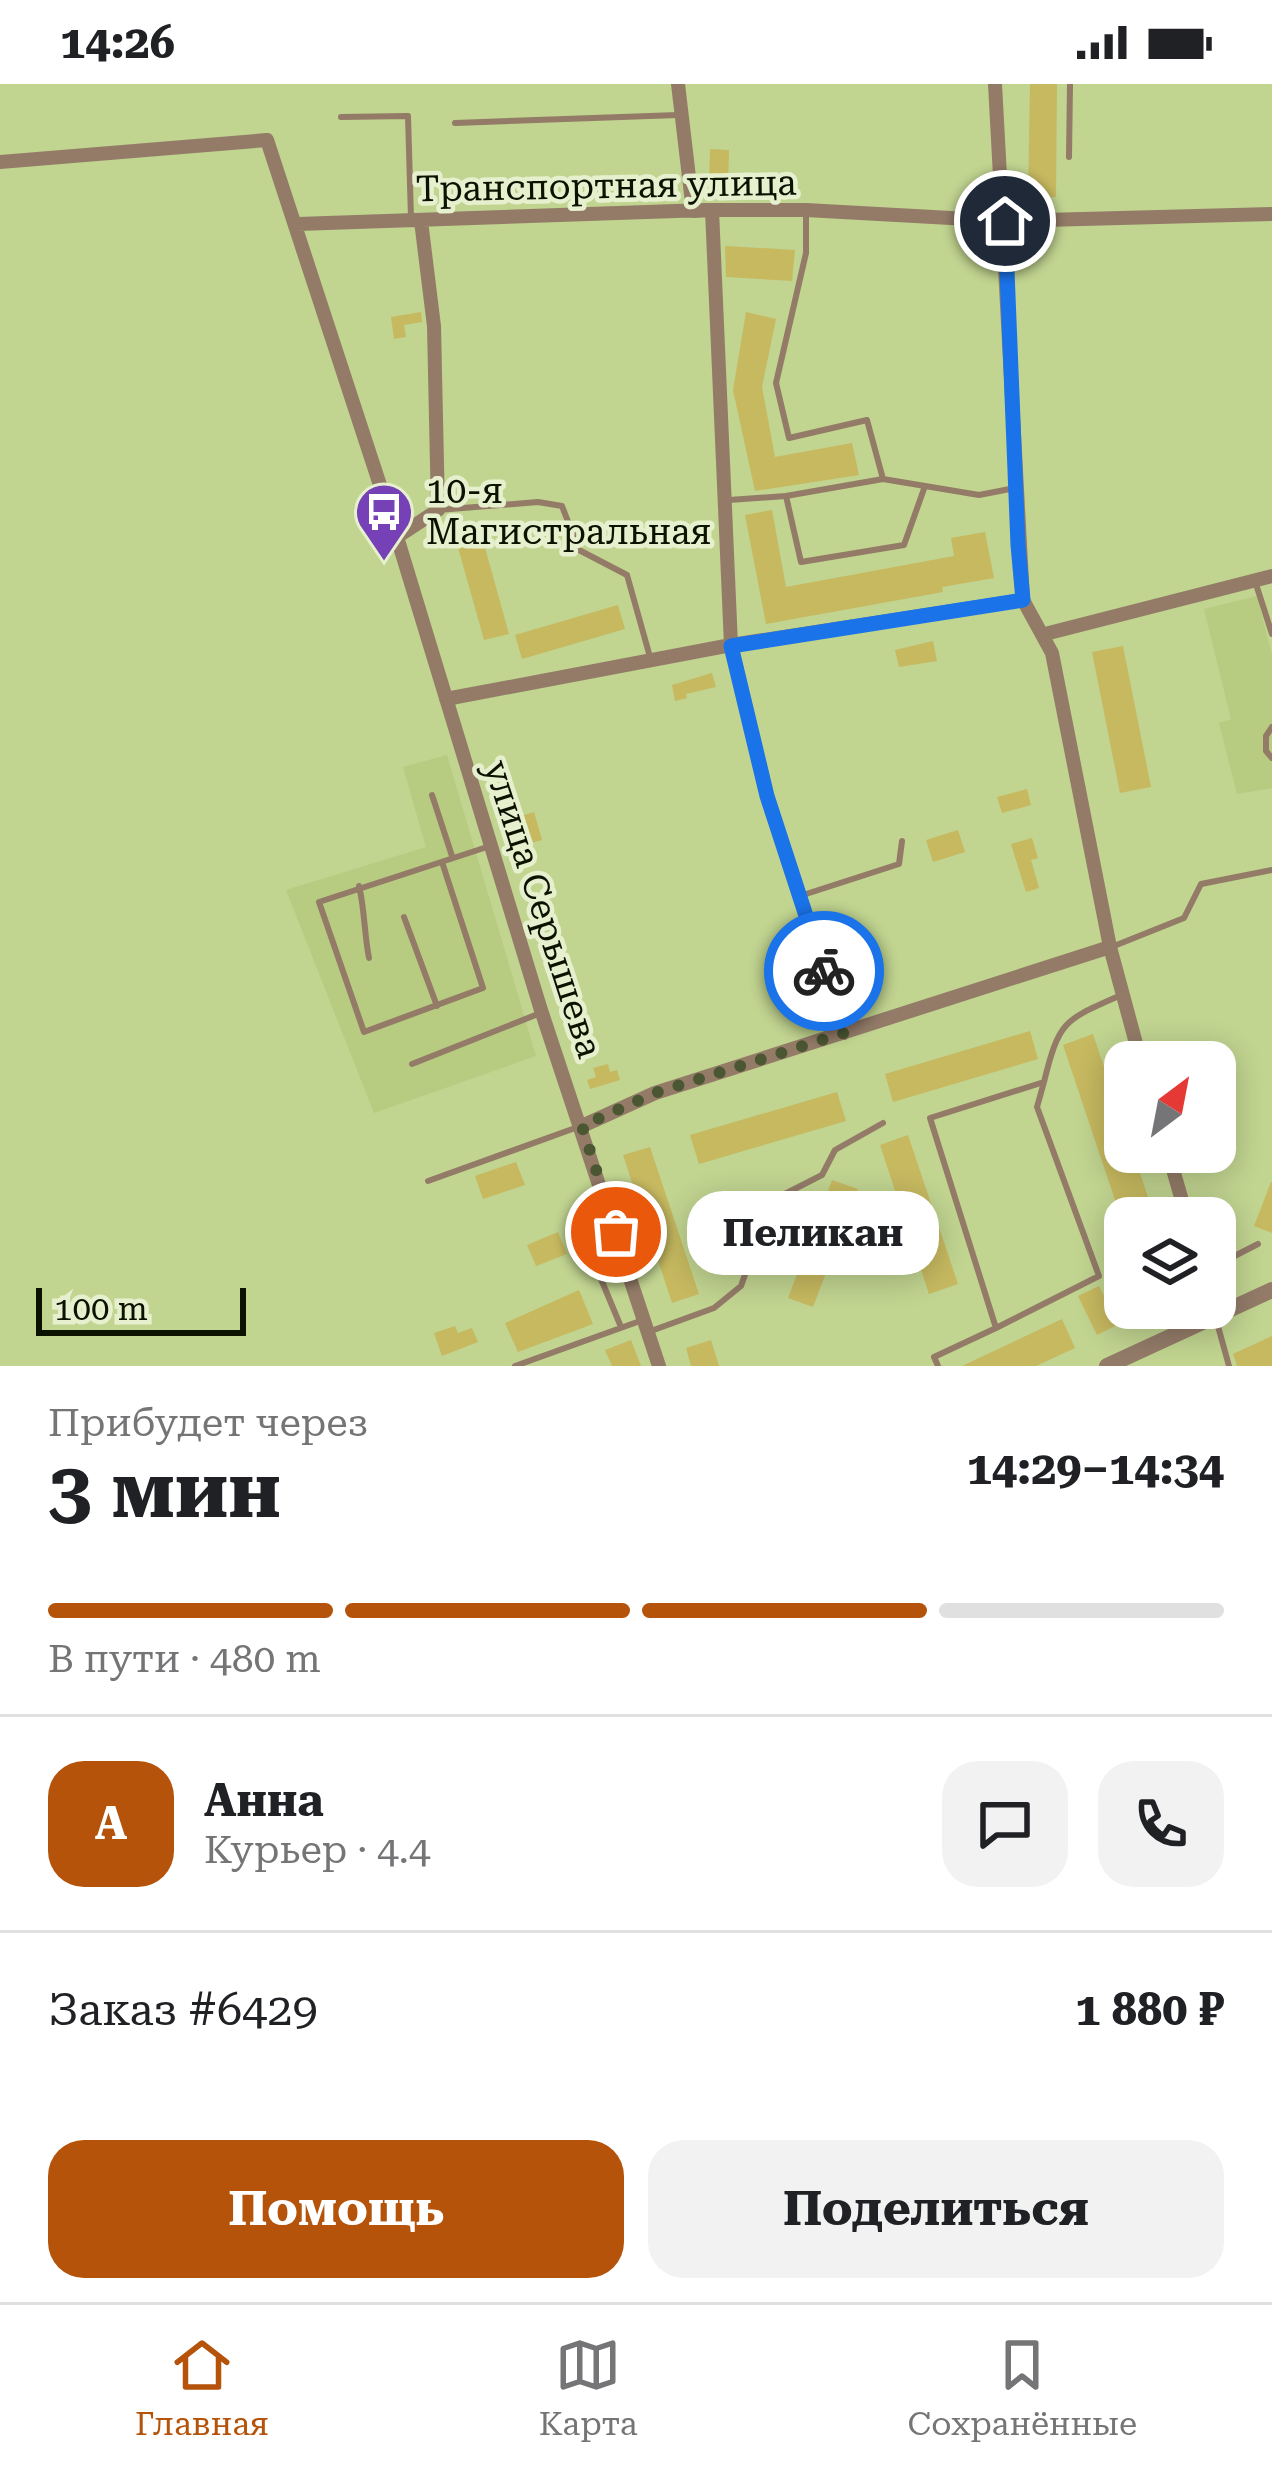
<!DOCTYPE html>
<html lang="ru">
<head>
<meta charset="utf-8">
<style>
	body { margin:0; font-family:"Roboto Serif",serif; background:#f2f2f2; color:#202124; height:100vh; display:flex; flex-direction:column; font-size:45px; white-space:nowrap }
	* { box-sizing:border-box; margin:0 }
	p { font-size:39px; color:#757577 }
	.icon { flex:none; width:66px; height:66px; fill:none; stroke:currentColor; stroke-width:2; stroke-linecap:round; stroke-linejoin:round }
	.map { position:relative; height:1282px; overflow:hidden }
	.drawer { display:flex; flex-direction:column; background:#fff; flex:1 }
	.drawer>* { flex:none }
	.needle { width:78px; rotate:32deg }
	.buttons { position:absolute; left:1104px; top:957px; display:grid; gap:24px }
	.buttons a { display:grid; place-items:center; width:132px; height:132px; border-radius:24px; background:#fff; box-shadow:0 6px 30px #0003; font-size:60px }
	.scale { position:absolute; left:36px; bottom:30px; width:210px; box-sizing:border-box; padding-left:12px; border:6px solid #0c1200; border-top:0; font-size:33px; line-height:42px; white-space:nowrap; color:#0c1200; -webkit-text-stroke:9px #e6f0ce; paint-order:stroke }
	.pin { position:absolute; display:grid; place-items:center; width:102px; height:102px; color:#fff; margin:-51px; border:6px solid #fff; border-radius:50%; box-shadow:0 3px 12px #0007 }
	.courier { position:absolute; display:grid; place-items:center; width:120px; height:120px; margin:-60px; border:9px solid #1a73e8; border-radius:50%; background:#fff; color:#222; box-shadow:0 3px 15px #0007 }
	.bubble { position:absolute; height:84px; border-radius:36px; background:#fff; box-shadow:0 6px 30px #0003; font-size:39px; font-weight:700; line-height:84px; text-align:center }
	.headline em { font-style:normal; font-weight:700 }
	.headline div { display:flex; flex-direction:column-reverse }
	.headline { display:flex; align-items:center; justify-content:space-between; height:204px; padding:0 48px }
	h1 { font-size:78px; font-weight:700; line-height:90px }
	.bar { display:grid; grid-template-columns:repeat(4,1fr); gap:18px 12px; align-content:center; height:144px; padding:0 48px }
	.bar i { height:15px; border-radius:9px; background:#e0e0e0 }
	.bar .current { background:#b45309 }
	.bar p { grid-column:span 4 }
	.line { display:flex; align-items:center; gap:30px; padding:0 48px; border-top:3px solid #e0e0e0 }
	.line div { flex:1 }
	.round { display:grid; place-items:center; flex:none; width:126px; height:126px; border-radius:36px; background:#f2f2f2 }
	.cta { display:flex; gap:24px; margin-top:auto; padding:24px 48px }
	.cta a { flex:1; height:138px; border-radius:36px; background:#b45309; color:#fff; font-size:48px; font-weight:700; line-height:138px; text-align:center }
	.cta a+a { background:#f2f2f2; color:#202124 }
	.status { display:flex; justify-content:space-between; align-items:center; height:84px; padding:0 60px; background:#fff; direction:ltr }
	.status svg { height:33px; fill:currentColor }
	.tabs { display:flex; justify-content:space-around; align-items:center; height:168px; border-top:3px solid #e0e0e0; background:#fff; font-size:33px; color:#757577 }
	.tabs a { display:grid; justify-items:center; gap:6px }
	.tabs .current { color:#b45309 }
	.map>svg:first-child { display:block }
	.built { fill:#b7cc80 }
	.building { fill:#c6b960 }
	.lines { fill:none; stroke-linecap:round; stroke-linejoin:round }
	.service { stroke:#937b68; stroke-width:6 }
	.minor { stroke:#937b68; stroke-width:14 }
	.tertiary { stroke:#937b68; stroke-width:16 }
	.done { stroke:#4b5632; stroke-width:12; stroke-dasharray:0 21.6 }
	.route { stroke:#1a73e8; stroke-width:15 }
	.labels { text-anchor:middle; dominant-baseline:central; stroke-width:9; stroke-linejoin:round; paint-order:stroke }
	.street-label { font-size:36px; fill:#0c1200; stroke:#e6f0ce }
	.poi-label { font-size:36px; fill:#0c1200; stroke:#e6f0ce; text-anchor:start }
</style>
</head>
<body>
<div class="status"><b>14:26</b><svg viewBox="0 0 49 12"><path d="M0 12V9h3v3zM5 12V6h3v6zM10 12V3h3v9zM15 12V0h3v12zM26 1h20v11H26zM47 4h2v5h-2z"/></svg></div>
<div class="map">
<svg width="1272" height="1282" viewBox="0 0 1272 1282">
	<rect width="100%" height="100%" fill="#c1d490"/>
	<path class="built" d="M1257,512l15,59v133l-35,6 -18,-71 12,-4 -27,-110z
		M447,671l89,301 -162,57 -88,-223 140,-43 -23,-80z"/>
	<path class="building" d="M1030,0h27l-1,113h-28z
		M710,65l19,1 -1,36h-19z
		M725,162l70,4 -3,31 -66,-4z
		M421,228l1,10 -18,3 2,12 -12,2 -3,-22z
		M746,228l30,7 -14,68 13,70 77,-14 7,32 -104,16 -22,-101z
		M772,426l14,77 168,-31 -3,-18 34,-6 9,46 -52,9 1,5 -177,32 -21,-109z
		M479,442l30,108 -25,6 -30,-107z
		M618,521l7,24 -103,30 -7,-24z
		M933,557l4,20 -38,6 -4,-17z
		M1123,562l28,141 -31,6 -28,-141z
		M712,589l4,14 -30,7 1,4 -12,3 -3,-16z
		M1027,705l4,16 -29,8 -5,-16z
		M534,728l8,28 -22,6 -8,-27z
		M958,746l7,22 -32,10 -7,-22z
		M1032,754l6,20 -7,2 8,28 -13,4 -15,-48z
		M1030,947l8,28 -145,43 -8,-28z
		M1093,950l32,95v23h8l22,66h-34l-58,-173z
		M608,980l2,8 7,-2 3,10 -30,9 -3,-9 9,-3 -3,-9z
		M837,1008l9,29 -147,43 -9,-29z
		M908,1051l50,149 -29,10 -49,-149z
		M650,1063l49,147 -27,9 -49,-148z
		M516,1078l9,23 -42,14 -8,-23z
		M832,1096l26,9 -45,118 -25,-9z
		M1271,1098h1v51l-18,-7z
		M558,1148l9,22 -31,12 -9,-21z
		M1099,1202l7,14 19,-9v17h26l-54,27 -19,-39z
		M579,1206l14,34 -75,28 -13,-29z
		M1062,1235l13,29 -39,18h-74z
		M455,1242l3,7 14,-5 6,14 -36,14 -8,-23z
		M1272,1252v30h-35l-4,-12z
		M631,1256l10,26h-29l-7,-16z
		M711,1256l8,26h-28l-5,-18z"/>
	<g class="lines">
		<path class="service" d="M341,33l67,-1 3,102
			M455,39l223,-8
			M1069,73l1,-73
			M806,130v39l-30,130 13,55 78,-18 16,59
			M786,412l15,66 103,-17 21,-59
			M729,416l57,-4 97,-17 96,16 36,-7
			M438,426l100,-8 24,4 17,44 48,25 23,82
			M1255,497l17,53
			M1272,643l-6,9v15l6,7
			M432,711l20,61
			M442,778l41,126 -119,44 -45,-130 168,-55
			M359,802c6,25 5,47 10,72
			M803,811l96,-31 3,-23
			M404,833l33,89
			M1114,862l70,-28 17,-34 71,-14
			M412,980l126,-50
			M1044,998l-7,25 62,169 -103,52 -66,-210 114,-36c15,-61 20,-62 75,-86
			M428,1097l150,-54
			M1215,1182l43,-22
			M1216,1235l13,47
			M621,1243l-20,-48 23,-10
			M651,1247l63,-23 27,-22 30,-85 51,-26 13,-25 48,-27
			M515,1282l125,-45
			M938,1282l-4,-9 62,-29"/>
		<path class="minor" d="M678,0l15,127 19,-1 19,435 36,151 77,237
			M995,0l28,516 29,53 58,294 31,115
			M0,78l267,-22 130,397 143,470 119,359
			M298,140l407,-14h101l199,11 267,-7
			M397,453l41,-27 -4,-184 -13,-105
			M1045,550l227,-58
			M446,615l285,-54 292,-45
			M582,1042l73,-33 455,-146
			M1168,1068l19,66"/>
		<path class="tertiary" d="M1107,1282l165,-76"/>
	</g>
	<g class="lines">
		<path class="done" d="M616,1148l-34,-106 73,-33 189,-60 -20,-62"/>
		<path class="route" d="M824,887l-57,-175 -36,-150 292,-46 -5,-55 -13,-324"/>
	</g>
	<defs>
		<symbol id="bus-pin" viewBox="-11 -11 22 30"><path d="M0 17L-7.5 6A9.5 9.5 0 1 1 7.5 6Z" fill="#7640b6" stroke="#e6f0ce"/><path d="M-5-6H5V4H4V6H2V4H-2V6H-4V4H-5ZM-3.5-4V0h7V-4ZM-3.5 1.2v1.5H-2V1.2ZM2 1.2v1.5H3.5V1.2Z" fill="#fff"/></symbol>
	</defs>
	<g fill-rule="evenodd">
		<use href="#bus-pin" x="351" y="395" width="66" height="90"/>
	</g>
	<g class="labels">
		<g class="street-label">
			<text transform="translate(606 102) rotate(-1)">Транспортная улица</text>
			<text transform="translate(543 825) rotate(72)">улица Серышева</text>
		</g>
		<g class="poi-label">
			<text x="426" y="407">10-я<tspan x="426" dy="41">Магистральная</tspan></text>
		</g>
	</g>
</svg>
<div class="buttons">
<a><svg class="needle" viewBox="-14 -14 28 28"><path d="M0-13l5 13h-10z" fill="#e53935"/><path d="M0 13l5-13h-10z" fill="#757577"/></svg></a>
<a><svg class="icon" aria-label="layers" viewBox="0 0 24 24"><path d="M12 4l9 5-9 5-9-5zM3 14l9 5 9-5"/></svg></a>
</div>
<div class="scale">100 m</div>
<div class="pin" style="left:616px;top:1148px;background:#ea580c"><svg class="icon" aria-label="bag" viewBox="0 0 24 24"><path d="M5 8h14l-1 12H6zM9 8a3 3 0 0 1 6 0"/></svg></div>
<div class="pin" style="left:1005px;top:137px;background:#1f2937"><svg class="icon" aria-label="home" viewBox="0 0 24 24"><path d="M3 11l9-7 9 7M6 9v11h12V9"/></svg></div>
<div class="courier" style="left:824px;top:887px"><svg class="icon" aria-label="bike" viewBox="0 0 24 24"><circle cx="6" cy="16" r="4"/><circle cx="18" cy="16" r="4"/><path d="M6 16l4-8h5l3 8M10 8l3 8H6M13 5h3"/></svg></div>
<div class="bubble" style="left:687px;top:1107px;width:252px">Пеликан</div>
</div>
<section class="drawer">
<div class="headline"><div><h1>3 мин</h1><p>Прибудет через</p></div><em>14:29–14:34</em></div>
<div class="bar"><i class="current"></i><i class="current"></i><i class="current"></i><i></i><p>В пути · 480 m</p></div>
<div class="line" style="height:216px"><b class="round" style="background:#b45309;color:#fff">А</b><div><b>Анна</b><p>Курьер · 4.4</p></div><a class="round"><svg class="icon" aria-label="chat" viewBox="0 0 24 24"><path d="M4 5h16v11H9l-5 4z"/></svg></a><a class="round"><svg class="icon" aria-label="phone" viewBox="0 0 24 24"><path d="M5 4h4l2 5-3 2q2 4 5 5l2-3 5 2v4C11 20 4 13 5 4z"/></svg></a></div>
<div class="line" style="height:156px"><div>Заказ #6429</div><b>1 880 ₽</b></div>
<div class="cta"><a>Помощь</a><a>Поделиться</a></div>
</section>
<nav class="tabs">
<a class="current"><svg class="icon" aria-label="home" viewBox="0 0 24 24"><path d="M3 11l9-7 9 7M6 9v11h12V9"/></svg>Главная</a>
<a><svg class="icon" aria-label="map" viewBox="0 0 24 24"><path d="M3 6l6-2 6 2 6-2v14l-6 2-6-2-6 2zM9 4v14M15 6v14"/></svg>Карта</a>
<a><svg class="icon" aria-label="saved" viewBox="0 0 24 24"><path d="M7 4h10v16l-5-4-5 4z"/></svg>Сохранённые</a>
</nav>
</body>
</html>
